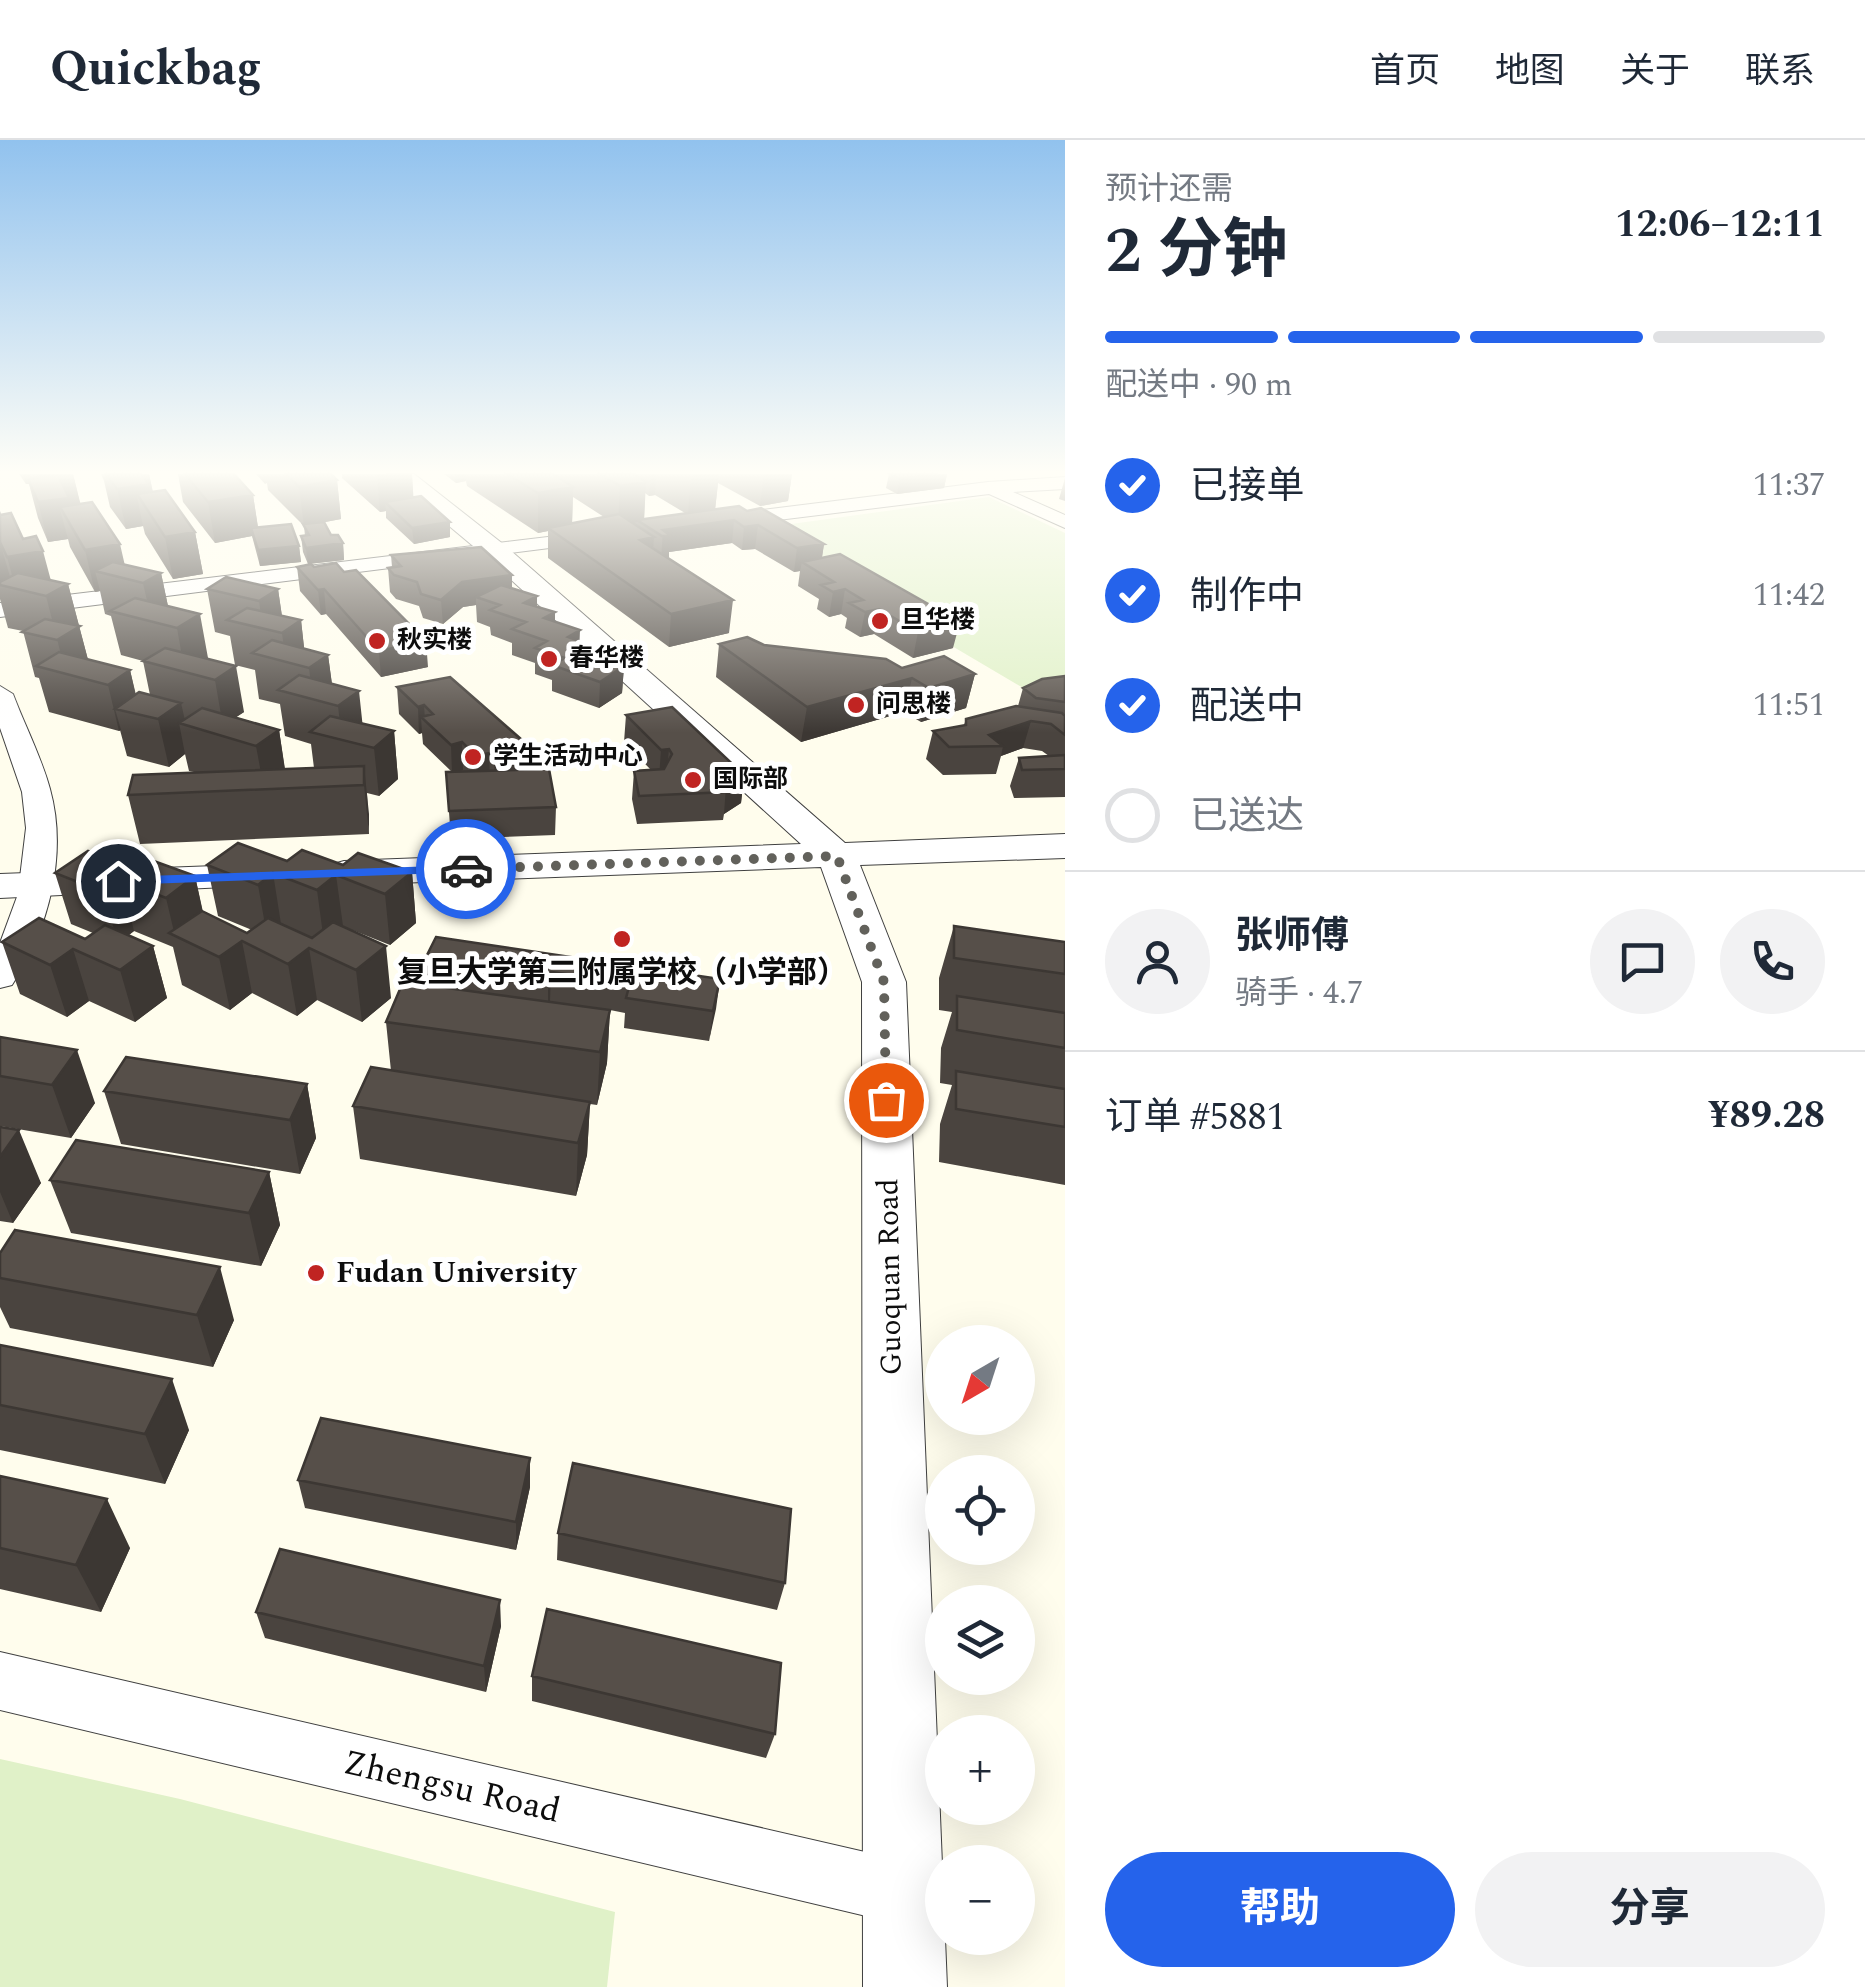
<!DOCTYPE html>
<html lang="zh">
<head>
<meta charset="utf-8">
<style>
	body { margin:0; font-family:Spectral,"Noto Sans SC",serif; background:#f2f2f3; color:#1f2937; height:100vh; display:flex; flex-direction:column; font-size:38px; white-space:nowrap }
	* { box-sizing:border-box; margin:0 }
	p { font-size:32px; color:#747a83 }
	.icon { flex:none; width:55px; height:55px; fill:none; stroke:currentColor; stroke-width:2; stroke-linecap:round; stroke-linejoin:round }
	.map { position:relative; flex:1; overflow:hidden }
	.panel { display:flex; flex-direction:column; background:#fff; width:800px }
	.panel>* { flex:none }
	.needle { width:65px; rotate:219deg }
	.tools { position:absolute; left:925px; top:1185px; display:grid; gap:20px }
	.tools a { display:grid; place-items:center; width:110px; height:110px; border-radius:50%; background:#fff; box-shadow:0 10px 40px #0002; font-size:50px }
	.pin { position:absolute; display:grid; place-items:center; width:85px; height:85px; color:#fff; margin:-42px; border:5px solid #fff; border-radius:50%; box-shadow:0 2px 10px #0007 }
	.courier { position:absolute; display:grid; place-items:center; width:100px; height:100px; margin:-50px; border:8px solid #2563eb; border-radius:50%; background:#fff; color:#222; box-shadow:0 2px 12px #0007 }
	.overview em { font-style:normal; font-weight:700 }
	.overview div { display:flex; flex-direction:column-reverse }
	.overview { display:flex; align-items:center; justify-content:space-between; height:170px; padding:0 40px }
	h1 { font-size:65px; font-weight:700; line-height:75px }
	.bar { display:grid; grid-template-columns:repeat(4,1fr); gap:15px 10px; align-content:center; height:120px; padding:0 40px }
	.bar i { height:12px; border-radius:8px; background:#e0e1e3 }
	.bar .active { background:#2563eb }
	.bar p { grid-column:span 4 }
	.line { display:flex; align-items:center; gap:25px; padding:0 40px; border-top:2px solid #e0e1e3 }
	.line div { flex:1 }
	.round { display:grid; place-items:center; flex:none; width:105px; height:105px; border-radius:52px; background:#f2f2f3 }
	ol { padding:0 40px; list-style:none }
	li { display:flex; align-items:center; gap:30px; height:110px }
	li p { margin-inline-start:auto }
	li .icon { padding:10px; border-radius:50%; background:#2563eb; color:#fff; stroke-width:4 }
	li:last-child { color:#747a83 }
	li i { width:55px; height:55px; border:5px solid #e0e1e3; border-radius:50% }
	.cta { display:flex; gap:20px; margin-top:auto; padding:20px 40px }
	.cta a { flex:1; height:115px; border-radius:60px; background:#2563eb; color:#fff; font-size:40px; font-weight:700; line-height:115px; text-align:center }
	.cta a+a { background:#f2f2f3; color:#1f2937 }
	header { display:flex; align-items:center; gap:60px; box-sizing:border-box; height:140px; padding:0 50px; background:#fff; border-bottom:2px solid #e0e1e3 }
	header strong { font-size:48px }
	nav { display:flex; gap:55px; margin-inline-start:auto; font-size:35px }
	main { display:flex; flex:1; min-height:0 }
	.map>svg:first-child { display:block }
	.pitch { fill:#e0f1c8 }
	.lines { fill:none; stroke-linecap:round; stroke-linejoin:round }
	.minor-casing { stroke:#404040; stroke-width:2 }
	.tertiary-casing { stroke:#404040; stroke-width:2 }
	.minor { fill:#fff; fill-rule:evenodd }
	.tertiary { fill:#fff; fill-rule:evenodd }
	.wall { fill:#4a443f; fill-rule:evenodd }
	.shaded-wall { fill:#3c3733 }
	.building { fill:#564f49; stroke:#3c3733; stroke-width:2.5 }
	.route { fill:#2563eb }
	.done { stroke:#62615b; stroke-width:10; stroke-dasharray:0 18 }
	.poi-dot { fill:#c02422; stroke:#fff; stroke-width:4 }
	.labels { text-anchor:middle; dominant-baseline:central; stroke-width:10; stroke-linejoin:round; paint-order:stroke }
	.far-poi-label { font-size:25px; font-weight:bold; fill:#0d0d0d; stroke:#fff; text-anchor:start }
	.poi-label { font-size:30px; font-weight:bold; fill:#0d0d0d; stroke:#fff }
	.street-label { font-size:30px; fill:#0d0d0d; stroke:#fff }
	.near-street-label { font-size:35px; fill:#0d0d0d; stroke:#fff }
</style>
</head>
<body>
<header>
<strong>Quickbag</strong>
<nav><a>首页</a><a>地图</a><a>关于</a><a>联系</a></nav>
</header>
<main>
<div class="map">
<svg width="1065" height="1847" viewBox="0 0 1065 1847">
	<rect width="100%" height="100%" fill="#fffded"/>
	<path class="pitch" d="M989,357l76,36v161l-25,4 -286,-169z
		M0,1619l180,40 435,113 -8,75h-607z"/>
	<g class="lines">
		<defs>
			<path id="minor" d="M1065,337v12l-52,3 52,23v13l-76,-34 -267,33 -10,-6 10,-6 266,-33z
				M598,391l7,2 3,4 -3,4 -605,76v-14z
				M0,546l13,8c12,32 28,62 37,95 18,65 -1,140 -38,196l-12,3v-45l18,-49 8,-66 -4,-36 -22,-64z
				M0,1512l904,209 23,9 9,23 -9,23 -23,9 -904,-215z"/>
			<path id="tertiary" d="M387,334h27l89,70 342,299 220,-9v24l-205,7 46,117 41,1005h-84l-1,-1005 -41,-115 -477,18 -14,-4 -6,-8 6,-8 14,-4 457,-17 -316,-288z
				M272,724l14,4 6,8 -6,8 -286,14v-24z"/>
		</defs>
		<use href="#minor" class="minor-casing"/>
		<use href="#tertiary" class="tertiary-casing"/>
		<use href="#minor" class="minor"/>
		<use href="#tertiary" class="tertiary"/>
	</g>
	<path class="wall" d="M19,334h54l7,30 44,60 37,9 7,33 40,52 36,54 -8,5 43,13 6,39 29,-1 -3,-24 -26,-8 -5,-32 -21,-5 -4,-29 -20,-5 -5,-29 -15,-4 -8,-43h71l4,27 19,4 3,28 24,7 4,29 30,39 32,8 4,48 -19,17 -12,-3 2,41 -229,10 -12,-49 66,-23 -5,-1 -4,-17 -16,13 -42,-11 -7,-26 -1,1 -70,-19 -10,-34 -4,-1 -12,-46 -15,-3 -8,-29v-88l1,4 22,24 28,41 17,4 20,76 42,10 6,25h14l-7,-34 -22,-6 -10,-39 -6,-2 -5,-23 -5,1 -25,-45 -2,-8 -20,3 -10,-24 -9,-34h-3z
		M101,334h48l4,18 42,40 8,42 -30,5 -28,-45 -2,-8 -17,3 -16,-22 -6,-26z
		M178,334h56l19,21 5,32 41,19 2,16 -41,4 -8,-30 -37,7 -32,-41z
		M256,334h75l6,6 4,39 -16,3 6,13 12,8 1,17 -36,4 -5,-12 -2,-16h4l-1,-10 -36,-36 -1,-7 -2,1z
		M342,334h70l1,24 37,24v15l-36,7 -28,-26v-7l-6,1 -38,-34z
		M444,334h348l-4,27 -28,5 -42,-23 -3,27 109,34 -2,14 131,90 -40,10 -39,-24 -14,3 -15,-9 2,-10 -6,-4 -12,3 -12,-8 2,-10 -21,-13 2,-15 -6,1 -39,-23 -13,1 -10,-7 -63,9v7l60,74 -60,14 -121,-89v-27l-10,2 -71,-47 -1,-5 -10,2zM645,353l4,3 6,-1 30,18 -41,6zM573,357l31,20 -32,6z
		M889,334h58l-3,14 -47,6 -11,-6z
		M1065,338v23l-6,-2z
		M391,415l121,33 25,19 18,5v10l47,37 22,7 -2,27 -23,15 -47,-17v-11l-17,-6v-11l-23,-8v-12l-21,-8 -1,-8 -13,-5 -1,-17 -13,2 -20,17 -20,-6 -4,-12 -23,-7 -6,-7 -2,-24 4,-1z
		M297,427h17l114,100 -47,10 -55,-63 -5,1 -21,-24z
		M719,504l45,1 138,23 73,6 -9,34 -45,14 -17,-10 -103,30 -85,-65z
		M1065,536v121l-51,1 -4,-12 9,-28 30,-2 -7,-5 -19,-3 -22,8 -5,18 -53,1 -17,-16 7,-28 31,-6 2,-6 52,-13 5,-18z
		M397,547l133,60v23l26,37 -1,28 -104,4 -5,-67h6l-29,-28 -1,-11 -3,1 -20,-20z
		M626,575l118,60 -3,28 -17,11 -1,6 -86,4 -5,-25 2,-28 17,-1 -27,-28z
		M287,721l125,11 4,51 -26,22 -48,-19 49,72 -29,24 -45,-22 -20,16 -45,-23 -22,17 -48,-25 -9,-38 -39,-16 -5,4 24,11 14,52 -32,24 -46,-21 -22,16 -47,-23 -18,-52 83,-3 8,-6 -22,-9 -16,-51 79,-5 61,8 8,36 44,21 5,-3 -34,-14 -11,-51z
		M954,786l111,16v243l-126,-23 1,-38 12,-39 -12,-2 1,-35 11,-36 -13,-2v-32z
		M424,821l296,18 -11,62 -85,-13 1,-15 -15,-3 -3,53 -10,42 -7,-1 -3,51 -11,41 -216,-37 -7,-53 38,-35 -5,-49 40,-36z
		M0,897l95,66 -24,35 -71,-12z
		M307,944l9,54 -16,36 -179,-30 -17,-53z
		M0,987l41,56 -28,40 -13,-2z
		M269,1032l11,53 -19,41 -190,-33 -21,-53z
		M0,1113l234,67 -21,47 -203,-39 -10,-21z
		M0,1205l189,85 -24,54 -165,-34z
		M530,1318v29l-14,63 -211,-42 -7,-28z
		M0,1336l130,72 -29,64 -101,-23z
		M558,1393l227,50 -8,27 -220,-50z
		M256,1472l245,14 -15,66 -221,-54z
		M532,1536l243,58 -9,24 -234,-57z"/>
	<path class="shaded-wall" d="M23,334h6l3,9 -6,1z
		M39,334h34l8,32 -21,3 8,30 -20,3 -10,-40 8,-1z
		M114,334h35l4,20 -16,3 6,29 -17,3z
		M377,334h35l2,32 -29,-4 1,9 -6,1z
		M455,334h11v7l-10,2z
		M651,334h5l-1,21 -6,1z
		M701,334h18l-4,36 -27,5 3,-39z
		M764,334h28l-4,27 -28,5z
		M938,334h9l-3,14 -47,6 3,-15z
		M337,340l4,39 -37,7 -5,-39z
		M646,342l-2,39 -7,-1v2l-19,4 2,-40z
		M573,347l-1,39 -24,2v3l-10,2v-40z
		M253,355l6,40 -8,-7 1,8 -37,7 -7,-41z
		M0,371l11,38 -11,-7 12,42 -12,1z
		M734,380l-2,23 -63,9v7l-8,1 2,-30z
		M450,382v15l-36,7 -2,-16z
		M758,385l-3,24 -13,1 2,-23z
		M195,392l8,42 -30,5 -8,-42z
		M654,397l-2,30 -12,-27z
		M343,403l1,17 -36,4 -2,-16z
		M120,404l8,35 -33,-8 5,20 -5,1 -10,-42z
		M824,404l-4,24 -18,-6 -2,9 -6,1 3,-24z
		M299,406l2,16 -41,4 -2,-16z
		M43,411l11,41 14,-8 23,87 -25,3 -20,-78 -30,-7 -9,-32z
		M161,433l9,43 -18,6 -9,-39z
		M512,435v24l-36,-2v8l-13,2 -20,17 -2,-24 21,-18z
		M278,449l6,42 17,-11 5,45 -20,-3 -4,-29 -19,-4 -4,-28z
		M324,449l2,25 -5,1 -3,-25z
		M845,449l-4,25 -12,3 4,-25z
		M537,456v25l-13,-18z
		M733,460l-4,33 -60,14 2,-33z
		M879,469l-5,25 -14,3 5,-25z
		M555,472v26l-11,-20z
		M200,474l8,44 -23,15 -8,-45z
		M960,482l-7,26 -40,10 5,-26z
		M580,490l-1,25 -11,-18z
		M426,501l2,26 -47,10 -2,-26z
		M602,509l-1,25 -10,-18z
		M328,515l6,45 -21,-1 -4,-31z
		M236,526l8,46 -21,14 -8,-46z
		M624,526l-2,27 -23,15 1,-26z
		M130,530l10,45 -25,-6 6,21 -2,1 -11,-46z
		M975,534l-9,34 -45,14 8,-34z
		M912,538l-8,34 -103,30 6,-35z
		M359,551l5,47 -22,2 -4,-34z
		M181,563l5,22 -7,-2 6,31 -16,13 -11,-48z
		M424,565l1,16 -4,-4 1,16 -3,1 -1,-27z
		M1031,581l-8,27 -22,8 2,-10 -14,-11z
		M279,590l7,48 -22,11 -8,-43z
		M394,591l4,48 -19,17 -5,-48z
		M462,602l1,28 -11,3 -1,-28z
		M530,607v28l-35,10 -1,-28z
		M669,609l-3,28 -7,1 2,-28z
		M489,613l1,27 -13,4 -1,-28z
		M364,626l5,48v20l-5,-49z
		M744,635l-3,28 -17,11 2,-28z
		M412,732l4,51 -26,22 -5,-51z
		M273,733l8,51 -14,12 -9,-51z
		M336,735l7,51 -19,16 -7,-52z
		M195,736l11,52 -31,8 -9,-38z
		M121,740l13,51 -16,12 -15,-51z
		M242,801l10,52 -22,17 -11,-53z
		M153,806l14,52 -32,24 -15,-52z
		M386,806l5,52 -29,24 -6,-52z
		M309,808l8,52 -20,16 -9,-52z
		M73,809l16,52 -22,16 -17,-52z
		M551,832l-1,29 -2,9v-30z
		M720,839l-4,30 -7,32 4,-30z
		M610,870l-3,53 -10,42 3,-53z
		M77,910l18,53 -24,35 -19,-53z
		M307,944l9,54 -16,36 -10,-54z
		M590,962l-3,53 -11,41 2,-53z
		M19,990l22,53 -28,40 -13,-31v-35z
		M269,1032l11,53 -19,41 -12,-53z
		M220,1127l14,53 -21,47 -16,-52z
		M172,1239l17,51 -24,54 -20,-50z
		M530,1318v29l-14,63v-28z
		M107,1359l23,49 -29,64 -25,-47z
		M500,1460l1,26 -15,66 -2,-26z"/>
	<path class="building" d="M106,334h35l8,10 -32,5z
		M185,334h49l19,21 -45,7z
		M286,334h45l6,6 -38,7z
		M507,334h46l20,13 -35,6z
		M600,334h34l12,8 -26,4z
		M891,334h47l-38,5z
		M58,335l11,23 -31,4 -10,-23z
		M165,350l30,42 -30,5 -28,-43z
		M421,356l29,26 -38,6 -27,-26z
		M92,362l28,42 -35,6 -25,-43z
		M739,366l8,5 14,-3 63,36 -27,4 -39,-23 -14,2 -10,-7 -71,10 8,6h-9l-25,-16z
		M11,373l12,26 13,-3 7,15 -36,6 -7,-15v-27z
		M619,374l35,23 -14,3 93,60 -62,14 -123,-86z
		M324,382l7,13h7l5,8 -37,5 -5,-12 8,-1 -6,-11z
		M291,384l8,22 -41,4 -7,-22z
		M481,407l31,28 -50,7 -21,18 -20,-6 -4,-12 -23,-7 -6,-7 13,-2 -10,-11z
		M840,414l120,68 -42,10 -39,-23 -14,3 -16,-9 14,-3 -18,-11 -12,3 -12,-7 13,-3 -32,-20z
		M113,422l48,11 -18,10 -48,-12z
		M336,423l8,9 12,-2 70,71 -47,10 -55,-62 -6,1 -21,-23 14,-3 3,3z
		M18,433l50,11 -22,12 -46,-11v-3z
		M226,437l52,12 -19,12 -52,-12z
		M501,445l36,11 -13,7 31,9 -11,6 36,12 -12,7 34,12 -11,7 33,10 -24,16 -48,-17 13,-7 -30,-10 12,-7 -35,-12 14,-7 -36,-12 10,-5 -24,-8z
		M135,458l65,16 -23,14 -67,-17z
		M247,468l54,12 -19,13 -55,-13z
		M45,479l35,7 -23,14 -35,-8z
		M747,497l17,8 122,14 16,9 42,-12 31,18 -46,14 -17,-10 -105,29 -88,-63z
		M272,500l56,15 -19,13 -57,-15z
		M165,508l71,18 -21,14 -72,-19z
		M59,512l71,18 -22,15 -72,-19z
		M299,535l60,16 -21,15 -60,-16z
		M1065,536v26l-29,-4 -13,-10 19,-9z
		M450,537l80,70 -36,10 -5,-4 -13,3 -14,-14 -11,3 -30,-28 12,-3 -9,-9 -6,2 -21,-20z
		M139,552l42,11 -23,16 -43,-10z
		M1016,566l46,7 3,3v19l-14,-11 -20,-3 -42,14 14,11 -54,1 -16,-16 33,-6v-6z
		M672,567l72,68 -18,11v6l-87,4 -5,-25 30,-2 8,-15 -3,-5 -8,1 -35,-35z
		M202,568l77,22 -23,16 -77,-23z
		M330,576l64,15 -20,17 -64,-16z
		M1065,615v14l-43,1 -3,-12z
		M364,626v19l-236,10 5,-20z
		M549,629l7,38 -107,4 -3,-39z
		M238,703l49,18 15,-11 41,15 15,-12 54,19 -27,22 -49,-19 -19,15 -44,-17 -15,12 -51,-20z
		M88,711l46,17 14,-9 47,17 -29,22 -45,-18 -18,12 -48,-19z
		M202,771l45,22 21,-15 44,20 21,-16 53,24 -30,24 -47,-22 -21,16 -46,-23 -23,16 -50,-24z
		M39,778l46,21 20,-14 48,21 -33,24 -47,-21 -23,16 -48,-23z
		M954,786l111,16v32l-111,-16z
		M436,797l284,42 -7,32 -87,-13 4,-15 -79,-11 -3,8 -124,-19z
		M403,842l207,28 -10,42 -214,-30z
		M957,856l108,17v35l-108,-18z
		M0,897l77,13 -25,35 -52,-9z
		M126,917l181,27 -17,36 -186,-29z
		M371,927l219,35 -12,41 -225,-37z
		M956,931l109,18v38l-109,-18z
		M0,987l19,3 -19,27z
		M76,1000l193,32 -20,41 -199,-33z
		M15,1090l205,37 -23,48 -197,-37v-25z
		M0,1205l172,34 -27,55 -145,-29z
		M321,1278l209,40 -14,64 -218,-42z
		M573,1323l218,46 -6,74 -227,-50z
		M0,1336l107,23 -31,66 -76,-17z
		M280,1409l220,51 -16,66 -228,-54z
		M547,1469l234,54 -6,71 -243,-58z"/>
	<linearGradient id="sky" x2="0" y2="1"><stop stop-color="#91c2ee"/><stop offset="0.56" stop-color="#fffef7"/><stop offset="1" stop-color="#fffef7" stop-opacity="0"/></linearGradient>
	<rect width="1065" height="593" fill="url(#sky)"/>
	<path class="route" d="M466,725l7,4 -2,3 -353,13 -7,-4 7,-4z"/>
	<g class="lines">
		<path class="done" d="M466,729l371,-13 47,126 2,118"/>
	</g>
	<g class="poi-dot">
		<circle cx="880" cy="481" r="10"/>
		<circle cx="377" cy="501" r="10"/>
		<circle cx="549" cy="519" r="10"/>
		<circle cx="856" cy="565" r="10"/>
		<circle cx="473" cy="617" r="10"/>
		<circle cx="693" cy="640" r="10"/>
		<circle cx="622" cy="799" r="10"/>
		<circle cx="316" cy="1133" r="10"/>
	</g>
	<g class="labels">
		<g class="far-poi-label">
			<text x="900" y="481">旦华楼</text>
			<text x="397" y="501">秋实楼</text>
			<text x="569" y="519">春华楼</text>
			<text x="876" y="565">问思楼</text>
			<text x="493" y="617">学生活动中心</text>
			<text x="713" y="640">国际部</text>
		</g>
		<g class="poi-label">
			<text x="622" y="833">复旦大学第二附属学校（小学部）</text>
			<text x="336" y="1133" text-anchor="start">Fudan University</text>
		</g>
		<g class="street-label">
			<text transform="translate(890 1137) rotate(-91)">Guoquan Road</text>
		</g>
		<g class="near-street-label">
			<text transform="translate(452 1647) rotate(13)">Zhengsu Road</text>
		</g>
	</g>
</svg>
<div class="tools">
<a><svg class="needle" viewBox="-14 -14 28 28"><path d="M0-13l5 13h-10z" fill="#e53935"/><path d="M0 13l5-13h-10z" fill="#747a83"/></svg></a>
<a><svg class="icon" aria-label="locate" viewBox="0 0 24 24"><circle cx="12" cy="12" r="6"/><path d="M12 2v4M12 18v4M2 12h4M18 12h4"/></svg></a>
<a><svg class="icon" aria-label="layers" viewBox="0 0 24 24"><path d="M12 4l9 5-9 5-9-5zM3 14l9 5 9-5"/></svg></a>
<a>+</a>
<a>−</a>
</div>
<div class="pin" style="left:886px;top:960px;background:#ea580c"><svg class="icon" aria-label="bag" viewBox="0 0 24 24"><path d="M5 8h14l-1 12H6zM9 8a3 3 0 0 1 6 0"/></svg></div>
<div class="pin" style="left:118px;top:741px;background:#1f2937"><svg class="icon" aria-label="home" viewBox="0 0 24 24"><path d="M3 11l9-7 9 7M6 9v11h12V9"/></svg></div>
<div class="courier" style="left:466px;top:729px"><svg class="icon" aria-label="car" viewBox="0 0 24 24"><path d="M5 17H2v-5l4-1 3-4h7l3 4 3 1v5h-3M9 17h6M6 11h13"/><circle cx="7" cy="17" r="2"/><circle cx="17" cy="17" r="2"/></svg></div>
</div>
<section class="panel">
<div class="overview"><div><h1>2 分钟</h1><p>预计还需</p></div><em>12:06–12:11</em></div>
<div class="bar"><i class="active"></i><i class="active"></i><i class="active"></i><i></i><p>配送中 · 90 m</p></div>
<ol>
<li><svg class="icon" aria-label="check" viewBox="0 0 24 24"><path d="M5 12l5 5 9-10"/></svg>已接单<p>11:37</p></li>
<li><svg class="icon" aria-label="check" viewBox="0 0 24 24"><path d="M5 12l5 5 9-10"/></svg>制作中<p>11:42</p></li>
<li><svg class="icon" aria-label="check" viewBox="0 0 24 24"><path d="M5 12l5 5 9-10"/></svg>配送中<p>11:51</p></li>
<li><i></i>已送达</li>
</ol>
<div class="line" style="height:180px"><a class="round"><svg class="icon" aria-label="person" viewBox="0 0 24 24"><circle cx="12" cy="8" r="4"/><path d="M4 21q1-7 8-7t8 7"/></svg></a><div><b>张师傅</b><p>骑手 · 4.7</p></div><a class="round"><svg class="icon" aria-label="chat" viewBox="0 0 24 24"><path d="M4 5h16v11H9l-5 4z"/></svg></a><a class="round"><svg class="icon" aria-label="phone" viewBox="0 0 24 24"><path d="M5 4h4l2 5-3 2q2 4 5 5l2-3 5 2v4C11 20 4 13 5 4z"/></svg></a></div>
<div class="line" style="height:130px"><div>订单 #5881</div><b>¥89.28</b></div>
<div class="cta"><a>帮助</a><a>分享</a></div>
</section>
</main>
</body>
</html>
